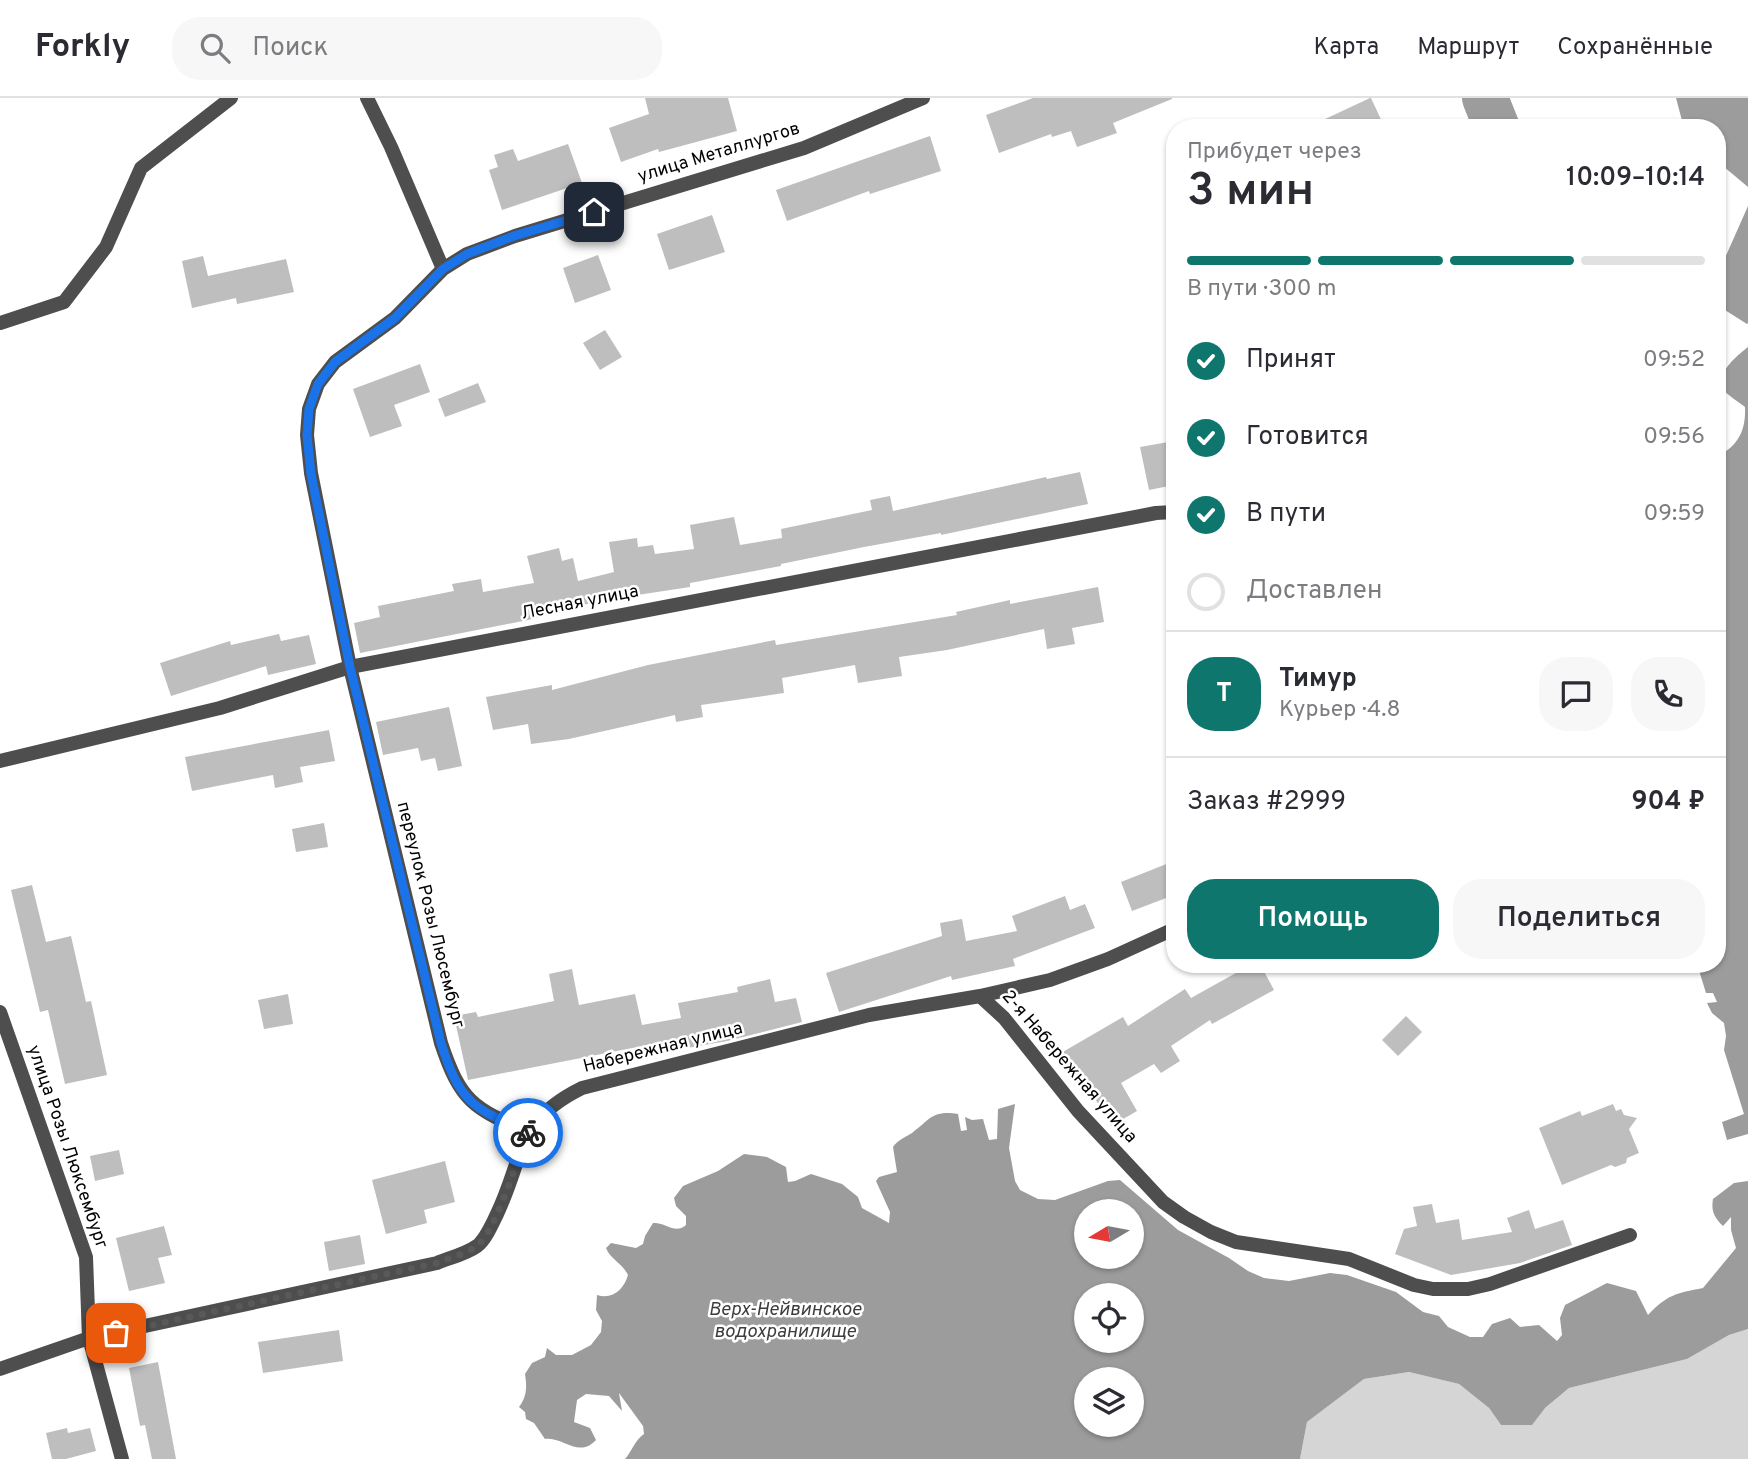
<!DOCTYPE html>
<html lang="ru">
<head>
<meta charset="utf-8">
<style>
	body { margin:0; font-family:Overpass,sans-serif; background:#f7f7f7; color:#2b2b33; height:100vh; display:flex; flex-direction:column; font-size:26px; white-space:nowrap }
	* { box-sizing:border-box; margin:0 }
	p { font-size:23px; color:#7c7c81 }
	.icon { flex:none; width:38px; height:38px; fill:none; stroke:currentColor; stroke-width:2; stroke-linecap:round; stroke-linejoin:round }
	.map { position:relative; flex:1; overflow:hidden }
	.panel { position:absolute; left:1166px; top:21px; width:560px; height:854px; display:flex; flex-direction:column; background:#fff; border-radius:28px; box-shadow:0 2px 5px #0004 }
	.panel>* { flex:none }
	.needle { width:46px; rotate:260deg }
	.controls { position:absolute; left:1074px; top:1101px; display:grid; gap:14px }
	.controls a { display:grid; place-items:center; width:70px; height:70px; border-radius:50%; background:#fff; box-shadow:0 2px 5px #0004; font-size:35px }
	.pin { position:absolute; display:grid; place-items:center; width:60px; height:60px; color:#fff; margin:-30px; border-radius:14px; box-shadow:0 4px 10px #0006 }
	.courier { position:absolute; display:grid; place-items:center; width:70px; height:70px; margin:-35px; border:5px solid #1a73e8; border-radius:50%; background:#fff; color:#222; box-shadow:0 2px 9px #0007 }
	.overview em { font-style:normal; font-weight:600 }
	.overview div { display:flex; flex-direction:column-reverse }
	.overview { display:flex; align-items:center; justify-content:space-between; height:119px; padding:0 21px }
	h1 { font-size:46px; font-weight:600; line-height:52px }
	.bar { display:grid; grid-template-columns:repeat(4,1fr); gap:10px 7px; align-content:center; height:84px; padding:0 21px }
	.bar i { height:9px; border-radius:5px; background:#e1e1e2 }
	.bar .selected { background:#0f766e }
	.bar p { grid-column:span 4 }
	.line { display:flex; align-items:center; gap:18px; padding:0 21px; border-top:2px solid #e1e1e2 }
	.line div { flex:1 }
	.round { display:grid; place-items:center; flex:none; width:74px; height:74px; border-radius:28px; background:#f7f7f7 }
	ol { padding:0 21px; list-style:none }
	li { display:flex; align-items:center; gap:21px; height:77px }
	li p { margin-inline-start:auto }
	li .icon { padding:7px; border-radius:50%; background:#0f766e; color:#fff; stroke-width:4 }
	li:last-child { color:#7c7c81 }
	li i { width:38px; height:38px; border:4px solid #e1e1e2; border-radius:50% }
	.button { display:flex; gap:14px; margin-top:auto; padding:14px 21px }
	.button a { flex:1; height:80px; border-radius:28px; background:#0f766e; color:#fff; font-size:28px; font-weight:600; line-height:80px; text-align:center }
	.button a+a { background:#f7f7f7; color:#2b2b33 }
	header { display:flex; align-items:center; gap:42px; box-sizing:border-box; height:98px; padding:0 35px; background:#fff; border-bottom:2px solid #e1e1e2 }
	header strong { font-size:33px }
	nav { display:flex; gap:38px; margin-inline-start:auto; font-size:24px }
	.search { width:490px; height:63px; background:#f7f7f7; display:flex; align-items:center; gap:18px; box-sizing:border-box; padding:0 24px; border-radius:28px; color:#7c7c81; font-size:26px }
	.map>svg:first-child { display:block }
	.green { fill:#d5d5d5 }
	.water { fill:#9c9c9c; fill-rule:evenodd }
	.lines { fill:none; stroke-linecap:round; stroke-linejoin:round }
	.river { stroke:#9c9c9c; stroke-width:46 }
	.building { fill:#bebebe }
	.street { stroke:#4e4e4e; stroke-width:14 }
	.done { stroke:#595959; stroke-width:7; stroke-dasharray:0 12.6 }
	.route { stroke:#1a73e8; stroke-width:9 }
	.labels { text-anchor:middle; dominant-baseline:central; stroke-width:5; stroke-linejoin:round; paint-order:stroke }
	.street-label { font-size:18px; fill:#000; stroke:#fff }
	.water-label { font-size:19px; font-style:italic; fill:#3d3d3d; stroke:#fff }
</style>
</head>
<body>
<header>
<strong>Forkly</strong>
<div class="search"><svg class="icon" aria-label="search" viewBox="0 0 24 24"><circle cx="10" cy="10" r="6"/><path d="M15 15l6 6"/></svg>Поиск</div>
<nav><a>Карта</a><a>Маршрут</a><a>Сохранённые</a></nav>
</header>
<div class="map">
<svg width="1748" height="1361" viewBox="0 0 1748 1361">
	<rect width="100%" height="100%" fill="#fff"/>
	<path class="green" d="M1748,1231v130h-448l7,-37 57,-43 45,-7 50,12 30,24 12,17 44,-17 24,-20 118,-29 42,-24z"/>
	<path class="water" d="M1676,0h72v89l-31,-26v-33h-33z
		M1748,108v117l-1,1 -30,-19v-29z
		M1748,249v787l-21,6 -5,-18 22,-8 -20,-64 2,-14 -2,-13 -12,-10 -5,-10 10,-1 -4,-9h-7l-9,-29h20v-101l2,-2 -2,-3v-53l3,-4 -3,-4v-340c21,-11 29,-26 28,-50 -6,-5 -18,-12 -22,-18 -8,-16 15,-34 25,-42z
		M1015,1006l-6,44 6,33 5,9 18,9 17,1 53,-19 12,-1 58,50 51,28 19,13 16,7 25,3 41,-8 17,2 49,17 27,20 16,4 9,11 22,10h13l9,-13 18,-6 10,9 19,-2 18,16 5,-6 -2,-17 5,-13 42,-22 29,8 12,24c19,-20 28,-22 55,-27l33,-40 -5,-18v-13l-8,9c-9,-9 -12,-15 -10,-27l21,-16 14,-2v148l-19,6 -42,24 -118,29 -24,20 -13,17h-31l-12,-17 -30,-24 -50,-12 -45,7 -57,43 -7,37h-675c7,-8 10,-19 19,-25l-1,-8 -24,-33 3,18 -13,-15 -23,-2 -9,6 -3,22 16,6 6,12c-18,19 -33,-4 -51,-1l-11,-16 -8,-4 -1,-7 -6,-5c8,-11 8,-20 6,-33l7,-11 13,-6 2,-9 9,7h16l19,-10 10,-13 1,-11 -6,-11 1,-15c16,5 27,-6 31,-20 -5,-11 -18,-16 -22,-27l5,-5 25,5 7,-4 2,-8 8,-13c13,-1 22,12 33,2v-9l-10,-10 -2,-8 9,-12 35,-15 26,-17 23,3 19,10 2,15 7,-1 16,-7 31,10 16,13 4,11 27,15 1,-11 -14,-31 3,-4 18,-5 -4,-25c5,-7 11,-9 19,-14 18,-13 19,-23 46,-19l3,17 6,-1 -2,-13 7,3 11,-1 6,21 8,-1 1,-30zM1087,1113h45v45h-45zM1132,1197v45h-45v-45zM1132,1281v45h-45v-45z"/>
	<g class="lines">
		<path class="river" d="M1485,0l12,30"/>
	</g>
	<path class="building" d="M645,0h83l9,33 -78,21 -1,-3 -37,13 -12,-34 40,-14z
		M1033,0h139v1l-59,24 4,10 -40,14 -6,-16 -19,6 -1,-3 -52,19 -13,-38z
		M1371,0l14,30h-79l64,-30z
		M930,38l11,35 -71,23 -1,-3 -82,30 -11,-31z
		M568,46l14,39 -80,27 -13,-40 9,-3 -4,-12 19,-6 5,12z
		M712,117l13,37 -56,18 -12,-36z
		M598,157l13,35 -36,13 -12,-35z
		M203,158l5,20 78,-17 8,33 -57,12 -1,-6 -44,10 -10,-47z
		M605,232l17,27 -22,13 -17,-27z
		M420,266l10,28 -36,13 8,21 -32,11 -17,-48z
		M478,285l8,19 -41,15 -7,-18z
		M1174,343v44l-25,5 -9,-43z
		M1080,374l8,32 -147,31v-2l-77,14 -83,17v2l-91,17v4l-92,14 -70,19 -168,33 -6,-30 26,-6 -2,-11 76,-15 -2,-7 29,-5 2,13 51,-9 -7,-27 32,-8 3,13 11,-3 5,23 36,-9 -5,-30 28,-4 1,9 15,-2 2,9 39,-5 -4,-24 44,-8 6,28 42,-7 -1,-9 91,-19 -2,-10 20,-4 3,15 153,-34 1,2z
		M1098,489l6,35 -32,6 3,16 -28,5 -3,-20 -97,21 -48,7 3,19 -44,7 -3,-18 -73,13 2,15 -83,12 2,12 -27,5 -1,-7 -106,24 -38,5 -3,-20 -35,6 -7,-33 66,-12v5l96,-25 127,-25 1,5 181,-30 -1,-3 54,-12v4z
		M279,536l2,7 28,-6 7,29 -48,11 -2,-9 -95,30 -11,-33 70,-22 1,4z
		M449,609l13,59 -24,5 -3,-13 -14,3 -3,-13 -35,7 -7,-33z
		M329,632l6,31 -35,6 3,15 -28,6 -2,-13 -81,16 -7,-34z
		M324,725l4,24 -32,5 -4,-23z
		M1174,763v34l-42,16 -11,-29z
		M32,787l14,57 25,-6 15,66 5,-1 16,74 -42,9 -17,-74 -8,2 -29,-122z
		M1065,798l5,14 15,-6 10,24 -82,31 2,7 -63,14 -1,-4 -112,36 -13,-39 116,-37 -2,-13 22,-4 4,22 51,-10 -5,-15z
		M1252,866h8l14,26 -62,34 -2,-4 -39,26 9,15 -19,12 -7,-9 -33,19 16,28 -26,15 -31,-53 -6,4 -13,-24 62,-36 5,9 57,-37 6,9z
		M572,871l7,36 56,-11 7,31 39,-7 -3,-15 60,-11 -1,-5 33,-8 5,23 21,-4 6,24 -75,19 -68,12 -1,-10 -190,37 -14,-64 22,-4 2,5 76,-16 -5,-27z
		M288,896l5,30 -29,5 -6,-29z
		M1406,918l16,16 -24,24 -16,-16z
		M1613,1006l3,7 5,-2 3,6 13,3 -8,11 10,24 -12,5 -1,5 -11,4 -4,-2 -49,20 -23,-57 41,-17 2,5z
		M119,1052l5,24 -29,7 -5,-25z
		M445,1063l10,41 -31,8 3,13 -41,11 -14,-54z
		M1432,1106l4,19 23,-4 3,21 50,-8 -5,-14 22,-8 6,19 28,-9 9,25 -52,18 -69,12 -56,-21 9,-25 13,-3 -4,-19z
		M164,1128l8,29 -14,3 7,25 -36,8 -13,-53z
		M360,1137l5,29 -36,7 -5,-29z
		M339,1232l4,31 -80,12 -5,-31z
		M158,1264l18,97h-24l-7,-34 -5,1 -11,-58z
		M67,1330l1,5 22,-5 6,23 -30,8h-14l-6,-26z"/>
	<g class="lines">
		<path class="street" d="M367,0l24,49 52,122
			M0,225l64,-21 42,-55 35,-79 90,-70
			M0,663l220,-53 130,-41 806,-154 18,-1
			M980,898l24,22 74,93 85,91 21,15 27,15 25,10 113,17 65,26 19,4h35l22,-5 140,-49
			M0,914l86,245 3,81 33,121
			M529,1033c-56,-21 -69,-31 -88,-88l-91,-376 -39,-194 -4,-38 2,-26 9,-25 17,-22 60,-44 48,-49 24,-15 48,-18 289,-88 119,-50
			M0,1271l89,-31 348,-75c12,-5 29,-9 40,-17 9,-7 15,-22 20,-32 28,-59 18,-93 85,-126l287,-73 111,-19 70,-16 58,-21 66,-30"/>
	</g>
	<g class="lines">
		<path class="done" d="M116,1235l321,-70c12,-5 29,-9 40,-17 19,-14 40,-88 51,-113"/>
		<path class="route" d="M528,1035v-2c-55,-21 -69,-30 -87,-88l-91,-376 -39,-193 -4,-39 2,-26 9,-25 17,-22 60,-44 48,-49 24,-15 47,-18 80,-24"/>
	</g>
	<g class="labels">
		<g class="street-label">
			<text transform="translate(719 55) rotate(-17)">улица Металлургов</text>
			<text transform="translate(580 505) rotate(-11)">Лесная улица</text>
			<text transform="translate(430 817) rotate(76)">переулок Розы Люсембург</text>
			<text transform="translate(663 950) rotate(-14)">Набережная улица</text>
			<text transform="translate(1069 969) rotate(49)">2-я Набережная улица</text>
			<text transform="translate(67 1049) rotate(71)">улица Розы Люксембург</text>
		</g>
		<g class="water-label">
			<text x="785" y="1212">Верх-Нейвинское<tspan x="785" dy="22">водохранилище</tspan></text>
		</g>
	</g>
</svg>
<div class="controls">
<a><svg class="needle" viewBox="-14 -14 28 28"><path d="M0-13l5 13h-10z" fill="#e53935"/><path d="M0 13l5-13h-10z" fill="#7c7c81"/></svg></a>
<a><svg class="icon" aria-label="locate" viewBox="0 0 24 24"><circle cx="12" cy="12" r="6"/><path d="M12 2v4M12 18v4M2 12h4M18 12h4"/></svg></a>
<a><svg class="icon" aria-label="layers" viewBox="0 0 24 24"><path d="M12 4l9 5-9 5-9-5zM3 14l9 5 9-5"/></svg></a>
</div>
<div class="pin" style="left:116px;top:1235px;background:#ea580c"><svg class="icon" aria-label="bag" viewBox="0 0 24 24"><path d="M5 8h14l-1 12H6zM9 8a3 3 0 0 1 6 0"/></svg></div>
<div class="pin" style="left:594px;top:114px;background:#1f2937"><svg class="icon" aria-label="home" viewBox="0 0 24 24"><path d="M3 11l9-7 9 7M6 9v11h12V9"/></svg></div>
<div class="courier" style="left:528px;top:1035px"><svg class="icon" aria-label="bike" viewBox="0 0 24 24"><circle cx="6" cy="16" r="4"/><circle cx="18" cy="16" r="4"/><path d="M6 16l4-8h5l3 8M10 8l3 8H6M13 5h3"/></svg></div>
<section class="panel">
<div class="overview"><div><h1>3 мин</h1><p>Прибудет через</p></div><em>10:09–10:14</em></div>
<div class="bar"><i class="selected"></i><i class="selected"></i><i class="selected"></i><i></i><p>В пути · 300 m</p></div>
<ol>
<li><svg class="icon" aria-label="check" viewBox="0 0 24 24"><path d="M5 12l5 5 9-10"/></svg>Принят<p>09:52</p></li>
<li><svg class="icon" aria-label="check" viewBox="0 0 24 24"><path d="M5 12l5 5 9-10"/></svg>Готовится<p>09:56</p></li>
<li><svg class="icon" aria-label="check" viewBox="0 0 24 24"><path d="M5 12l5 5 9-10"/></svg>В пути<p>09:59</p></li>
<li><i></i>Доставлен</li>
</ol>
<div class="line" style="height:126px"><b class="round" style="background:#0f766e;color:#fff">Т</b><div><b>Тимур</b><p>Курьер · 4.8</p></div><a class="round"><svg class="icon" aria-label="chat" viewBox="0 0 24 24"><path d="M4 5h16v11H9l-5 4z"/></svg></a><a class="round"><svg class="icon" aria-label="phone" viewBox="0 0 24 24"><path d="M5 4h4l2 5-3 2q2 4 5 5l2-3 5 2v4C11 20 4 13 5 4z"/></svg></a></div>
<div class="line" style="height:91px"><div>Заказ #2999</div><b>904 ₽</b></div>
<div class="button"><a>Помощь</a><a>Поделиться</a></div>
</section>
</div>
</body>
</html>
